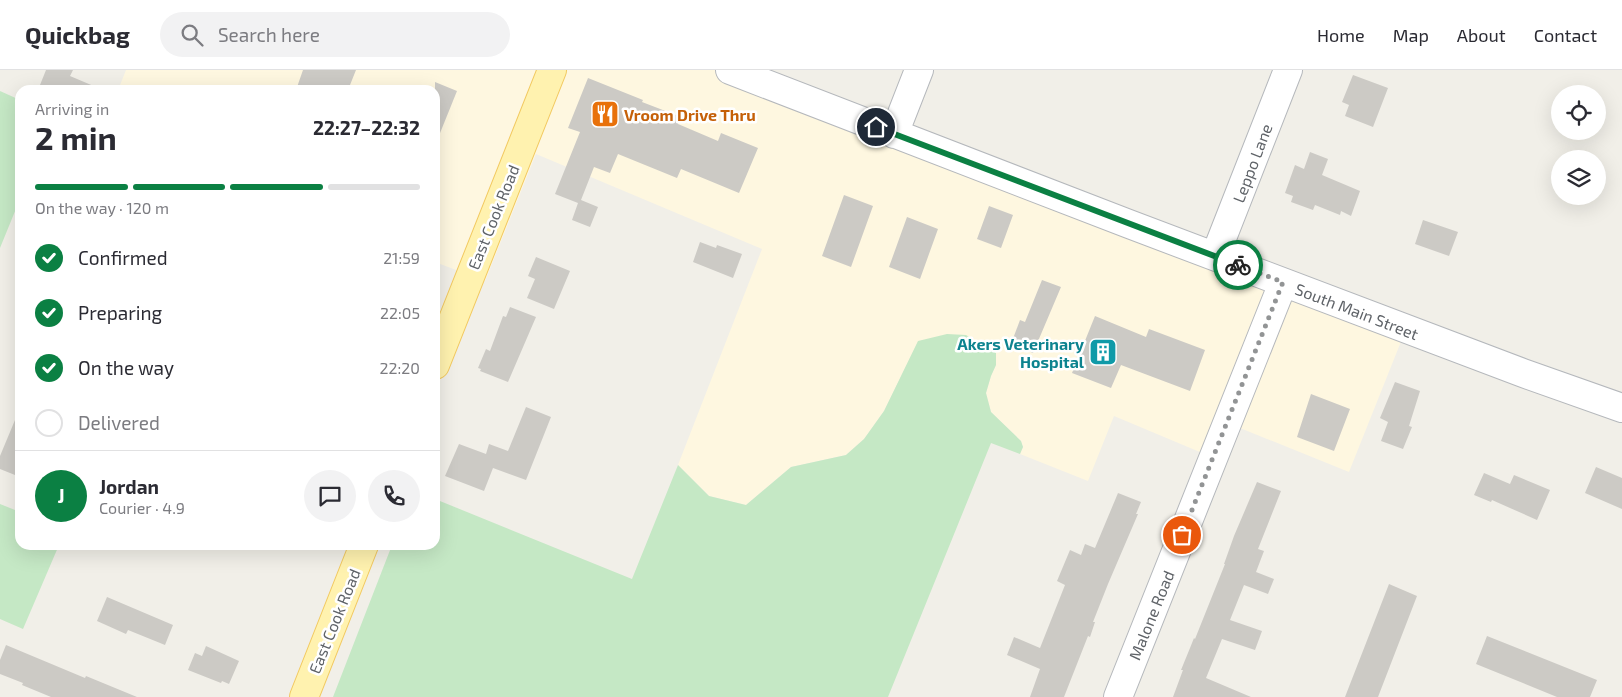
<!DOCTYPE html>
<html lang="en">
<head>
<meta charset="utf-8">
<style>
	body { margin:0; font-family:"Exo 2",sans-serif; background:#f2f2f3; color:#2b2b33; height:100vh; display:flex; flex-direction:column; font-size:19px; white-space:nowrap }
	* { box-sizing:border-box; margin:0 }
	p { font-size:16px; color:#7c7c81 }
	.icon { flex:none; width:28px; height:28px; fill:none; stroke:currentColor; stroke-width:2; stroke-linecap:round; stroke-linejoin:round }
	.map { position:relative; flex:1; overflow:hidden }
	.side { position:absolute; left:15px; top:15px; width:425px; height:465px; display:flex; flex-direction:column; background:#fff; border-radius:15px; box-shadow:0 5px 20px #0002 }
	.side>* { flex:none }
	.controls { position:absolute; left:1551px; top:15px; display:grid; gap:10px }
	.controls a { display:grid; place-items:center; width:55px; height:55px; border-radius:50%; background:#fff; box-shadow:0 5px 20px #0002; font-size:25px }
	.pin { position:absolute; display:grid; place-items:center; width:42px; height:42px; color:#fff; margin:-21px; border:2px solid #fff; border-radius:50%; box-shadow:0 1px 5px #0007 }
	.courier { position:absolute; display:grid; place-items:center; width:50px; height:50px; margin:-25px; border:4px solid #0b8043; border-radius:50%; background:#fff; color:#222; box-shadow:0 1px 6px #0007 }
	.summary em { font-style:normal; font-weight:700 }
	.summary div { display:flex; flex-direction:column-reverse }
	.summary { display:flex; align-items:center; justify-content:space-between; height:85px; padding:0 20px }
	h1 { font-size:32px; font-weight:700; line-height:38px }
	.bar { display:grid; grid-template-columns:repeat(4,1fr); gap:8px 5px; align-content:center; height:60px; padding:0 20px }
	.bar i { height:6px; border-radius:4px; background:#e1e1e2 }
	.bar .active { background:#0b8043 }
	.bar p { grid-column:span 4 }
	.line { display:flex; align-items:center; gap:12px; padding:0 20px; border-top:1px solid #e1e1e2 }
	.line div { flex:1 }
	.round { display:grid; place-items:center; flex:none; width:52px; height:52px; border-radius:26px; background:#f2f2f3 }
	ol { padding:0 20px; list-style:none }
	li { display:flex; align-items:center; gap:15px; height:55px }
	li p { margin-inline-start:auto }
	li .icon { padding:5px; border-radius:50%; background:#0b8043; color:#fff; stroke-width:4 }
	li:last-child { color:#7c7c81 }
	li i { width:28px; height:28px; border:2px solid #e1e1e2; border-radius:50% }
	header { display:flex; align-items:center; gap:30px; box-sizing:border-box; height:70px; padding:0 25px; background:#fff; border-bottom:1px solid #e1e1e2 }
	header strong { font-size:24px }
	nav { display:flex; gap:28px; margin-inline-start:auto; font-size:18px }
	.search { width:350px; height:45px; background:#f2f2f3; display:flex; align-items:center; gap:12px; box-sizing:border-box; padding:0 18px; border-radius:28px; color:#7c7c81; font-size:19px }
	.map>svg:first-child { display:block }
	.commercial { fill:#fef7e0 }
	.green { fill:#c5e8c5 }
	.building { fill:#cccac5 }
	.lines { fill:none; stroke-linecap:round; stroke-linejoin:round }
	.minor-casing { stroke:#b5b8bc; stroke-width:30 }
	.major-casing { stroke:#f2c960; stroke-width:30 }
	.minor { stroke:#fff; stroke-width:28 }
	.major { stroke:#fff2af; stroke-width:28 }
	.done { stroke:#929495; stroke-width:5; stroke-dasharray:0 9 }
	.route { stroke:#0b8043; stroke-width:6 }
	.labels { text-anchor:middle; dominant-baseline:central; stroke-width:5; stroke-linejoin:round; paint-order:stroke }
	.food-label { font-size:16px; font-weight:bold; fill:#c56008; stroke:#fff; text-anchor:start }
	.street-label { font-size:16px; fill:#5f6368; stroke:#fff }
	.culture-label { font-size:16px; font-weight:bold; fill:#0d838f; stroke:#fff; text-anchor:end }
</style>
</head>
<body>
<header>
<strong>Quickbag</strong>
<div class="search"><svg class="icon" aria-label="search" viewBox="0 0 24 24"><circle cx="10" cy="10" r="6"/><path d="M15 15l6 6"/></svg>Search here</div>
<nav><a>Home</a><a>Map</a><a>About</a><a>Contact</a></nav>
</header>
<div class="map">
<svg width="1622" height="627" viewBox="0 0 1622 627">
	<rect width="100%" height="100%" fill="#f1efe8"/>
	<path class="commercial" d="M126,0h624l658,254 -59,148 -109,-44 -14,35 -112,-47 -26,65 -68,-27 3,-7 -2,-6 -30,-29 -5,-19 5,-17 5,-11 -78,-23 -34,69 -20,28 -18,16 -55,12 -45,38 -37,-9 -31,-31 84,-216 -226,-95 -51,127 -50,-19v-172h-317z"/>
	<path class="green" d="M0,21l20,9v99l-20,49z
		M947,264l19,1 30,18v12l-5,11 -5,17 5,19 30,29 2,6 -3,7 -29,-11 -103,254h-555l59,-152h43v-46l197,80 46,-114 31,31 37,9 45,-38 55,-12 18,-16 20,-28 34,-70z
		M0,434l20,8v33h39l-36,84 -23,-10z"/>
	<path class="building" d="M46,0h27l-3,6 33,14h-65z
		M303,0h53l-8,20h-52z
		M1353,5l35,13 -15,39 -28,-11 4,-11 -7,-3z
		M588,8l55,22 -1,2 39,15 -3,7 40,17 3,-8 37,15 -19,45 -58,-24 -4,9 -59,-24 -8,19 -16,-6 -13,33 17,7 -8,20 -18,-7 6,-17 -23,-9 25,-62 -12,-4z
		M435,12l22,9 -21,52h-1z
		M1310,82l18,7 -6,16 38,16 -9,25 -10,-5 -1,4 -25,-10 -2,5 -22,-8 2,-6 -8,-3 10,-28 9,4z
		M844,125l29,11 -22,61 -29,-11z
		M989,136l24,9 -12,33 -24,-9z
		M907,147l31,12 -18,50 -31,-12z
		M1423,150l35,12 -9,24 -34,-12z
		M700,172l16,6 1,-3 25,9 -9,24 -40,-16z
		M536,187l34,14 -16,38 -27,-11 8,-19 -7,-3z
		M1042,210l19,7 -28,66 -22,-9 9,-24 5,2z
		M510,237l26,10 -28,65 -28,-11 1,-2 -3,-1 8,-19 4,2 13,-35 3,1z
		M1095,246l51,21 3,-8 56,21 -15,41 -69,-26 -10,23 -39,-15z
		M1395,312l25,9 -11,35 3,1 -9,22 -22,-8 7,-19 -8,-4z
		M1311,324l39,15 -16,42 -37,-14z
		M526,337l25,10 -25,63 -33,-12 -9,23 -39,-15 14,-32 27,10 3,-10 19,7z
		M20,338v69l-20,-8v-13z
		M1596,397l26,11v31l-37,-16z
		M1484,403l26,11 4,-9 36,15 -13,30 -45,-20 -1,2 -17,-7z
		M1257,412l24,9 -23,58 6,2 -8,21 18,7 -6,15 -24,-9 -14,35 32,11 -7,19 -33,-11 -16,39 45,19h-78l10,-27h-2l9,-22 4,-10 1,1 30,-75h-1l10,-28z
		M1118,423l23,9 -5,12h2l-30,70 -15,38h2l-5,15 -2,-1 -24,61h-34l10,-28 -33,-14 7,-18 26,11 25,-63 -8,-4 13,-31 11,5 4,-11 10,4z
		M1389,514l28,12 -39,101h-33z
		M107,527l66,28 -8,20 -37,-15 -2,4 -29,-13z
		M1487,566l110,44 -7,17h-33l-81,-33z
		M6,575l79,33 1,-2 51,21h-86l-29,-12 1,-2 -23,-9v-14z
		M206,576l33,15 -10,23 -7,-3 -1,2 -33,-13 7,-17 7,3z"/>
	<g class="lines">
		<defs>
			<path id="minor" d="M730,0l399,154 394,149 99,35
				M894,64l25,-64
				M1215,186l73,-186
				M1118,627l165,-414"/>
			<path id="major" d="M435,295l117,-295
				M304,627l60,-152"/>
		</defs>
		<use href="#minor" class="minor-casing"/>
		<use href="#major" class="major-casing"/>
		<use href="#minor" class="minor"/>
		<use href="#major" class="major"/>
	</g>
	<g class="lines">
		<path class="done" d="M1182,465l101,-253 -45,-17"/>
		<path class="route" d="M876,57l362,138"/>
	</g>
	<defs>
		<symbol id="restaurant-square" viewBox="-11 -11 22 22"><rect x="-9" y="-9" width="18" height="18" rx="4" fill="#e8710a" stroke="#fff"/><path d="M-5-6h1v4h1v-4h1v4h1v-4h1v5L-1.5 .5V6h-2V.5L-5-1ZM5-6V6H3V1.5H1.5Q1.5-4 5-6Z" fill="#fff"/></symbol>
		<symbol id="building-square" viewBox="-11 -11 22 22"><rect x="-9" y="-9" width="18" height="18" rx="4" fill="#0f9aa8" stroke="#fff"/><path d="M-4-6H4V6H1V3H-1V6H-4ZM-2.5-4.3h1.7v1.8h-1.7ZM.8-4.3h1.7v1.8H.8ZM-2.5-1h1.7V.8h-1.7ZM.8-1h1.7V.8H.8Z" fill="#fff"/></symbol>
	</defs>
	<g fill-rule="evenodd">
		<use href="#restaurant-square" x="589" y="28" width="32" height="32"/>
		<use href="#building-square" x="1087" y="266" width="32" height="32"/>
	</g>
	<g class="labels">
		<g class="food-label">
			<text x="624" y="44">Vroom Drive Thru</text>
		</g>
		<g class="street-label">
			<text transform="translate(1252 93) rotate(-69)">Leppo Lane</text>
			<text transform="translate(493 147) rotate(-68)">East Cook Road</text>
			<text transform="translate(1357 241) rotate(21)">South Main Street</text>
			<text transform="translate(1151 545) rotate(-68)">Malone Road</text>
			<text transform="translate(334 551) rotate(-68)">East Cook Road</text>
		</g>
		<g class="culture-label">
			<text x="1084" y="273">Akers Veterinary<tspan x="1084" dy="18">Hospital</tspan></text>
		</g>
	</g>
</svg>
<div class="controls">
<a><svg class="icon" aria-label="locate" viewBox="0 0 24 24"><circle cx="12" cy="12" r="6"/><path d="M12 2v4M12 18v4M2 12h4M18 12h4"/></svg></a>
<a><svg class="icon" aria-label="layers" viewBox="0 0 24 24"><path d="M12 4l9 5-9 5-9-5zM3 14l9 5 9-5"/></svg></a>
</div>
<div class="pin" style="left:1182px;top:465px;background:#ea580c"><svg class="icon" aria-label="bag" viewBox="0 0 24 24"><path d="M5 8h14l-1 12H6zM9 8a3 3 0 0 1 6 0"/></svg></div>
<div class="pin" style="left:876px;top:57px;background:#1f2937"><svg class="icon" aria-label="home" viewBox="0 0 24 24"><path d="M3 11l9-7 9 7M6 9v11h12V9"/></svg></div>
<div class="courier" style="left:1238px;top:195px"><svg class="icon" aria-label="bike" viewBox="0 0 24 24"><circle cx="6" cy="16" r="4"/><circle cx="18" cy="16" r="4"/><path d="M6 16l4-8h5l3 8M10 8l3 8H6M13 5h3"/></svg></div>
<section class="side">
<div class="summary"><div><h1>2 min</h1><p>Arriving in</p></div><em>22:27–22:32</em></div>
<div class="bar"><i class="active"></i><i class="active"></i><i class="active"></i><i></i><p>On the way · 120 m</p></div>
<ol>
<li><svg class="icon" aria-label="check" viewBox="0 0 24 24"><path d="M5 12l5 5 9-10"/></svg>Confirmed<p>21:59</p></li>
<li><svg class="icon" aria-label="check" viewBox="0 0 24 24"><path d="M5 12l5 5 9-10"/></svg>Preparing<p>22:05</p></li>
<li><svg class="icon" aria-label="check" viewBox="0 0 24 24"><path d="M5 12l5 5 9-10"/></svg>On the way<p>22:20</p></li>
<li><i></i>Delivered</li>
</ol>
<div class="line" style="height:90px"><b class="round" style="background:#0b8043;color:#fff">J</b><div><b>Jordan</b><p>Courier · 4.9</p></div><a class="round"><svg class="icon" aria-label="chat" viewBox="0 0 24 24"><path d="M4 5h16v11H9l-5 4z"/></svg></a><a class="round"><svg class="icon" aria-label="phone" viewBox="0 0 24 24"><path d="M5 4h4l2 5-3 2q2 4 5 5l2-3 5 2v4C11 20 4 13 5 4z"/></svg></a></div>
</section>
</div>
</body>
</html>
